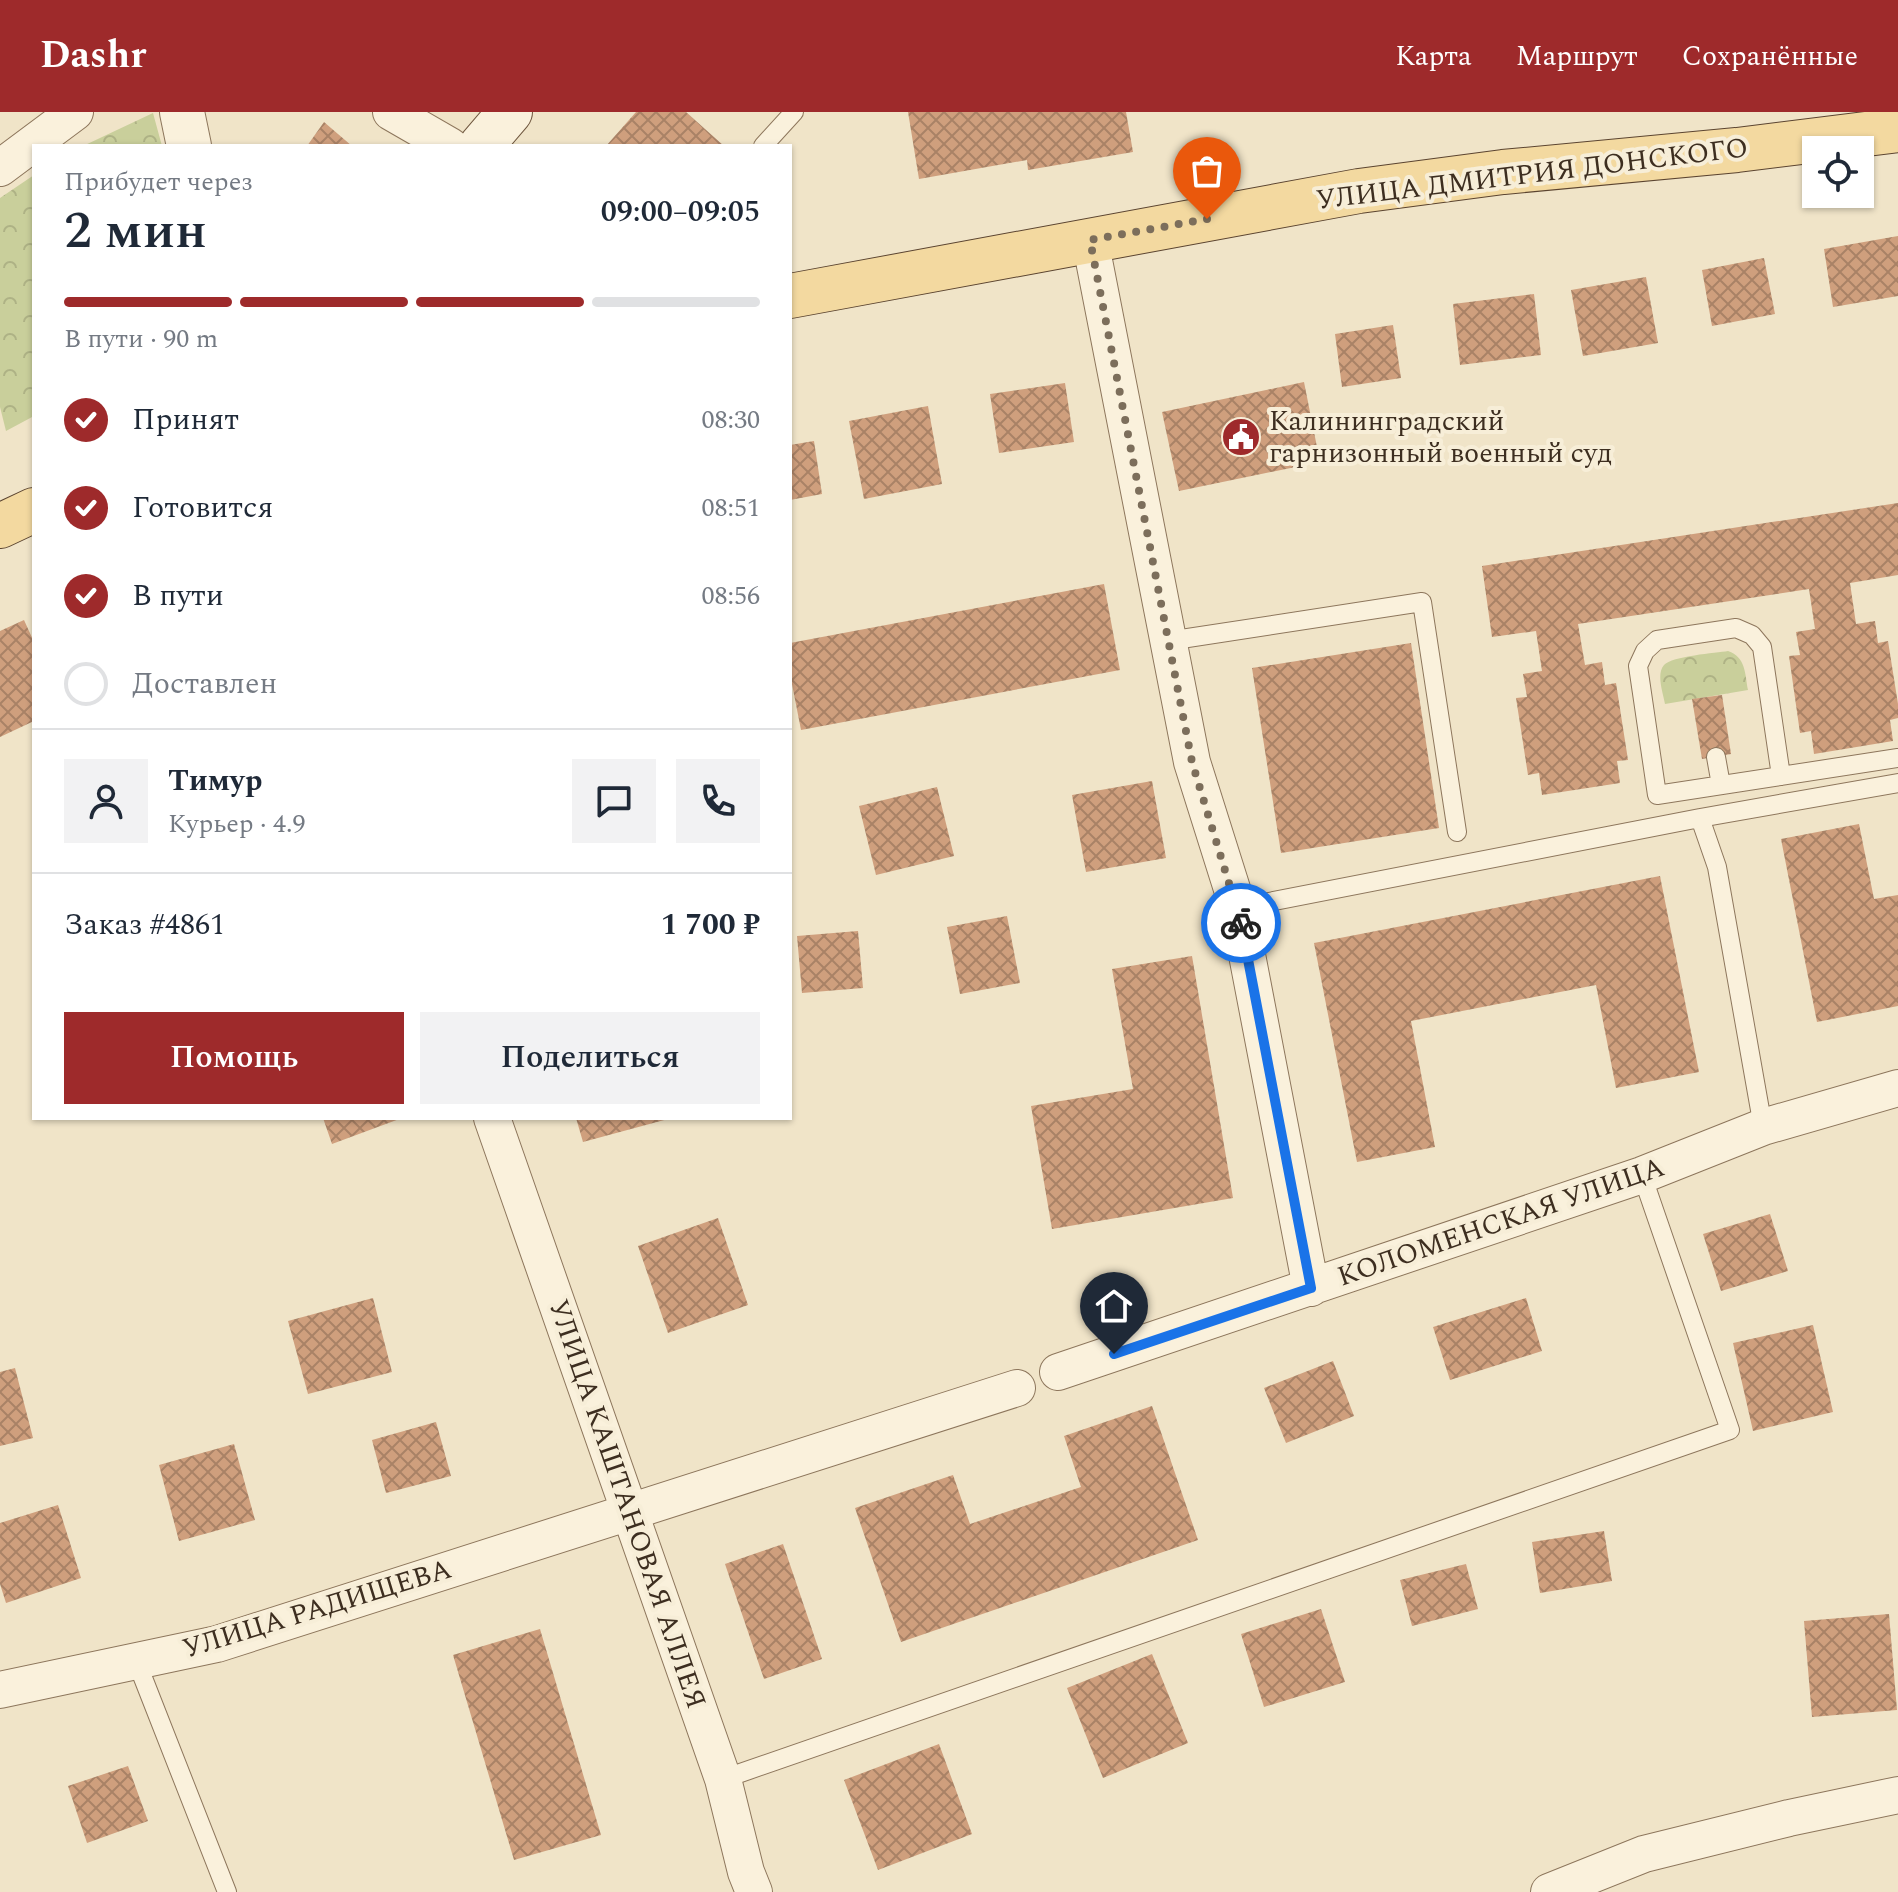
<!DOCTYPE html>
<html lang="ru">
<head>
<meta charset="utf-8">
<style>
	body { margin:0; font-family:Spectral,serif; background:#f2f2f3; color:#1f2937; height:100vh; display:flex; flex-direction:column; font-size:30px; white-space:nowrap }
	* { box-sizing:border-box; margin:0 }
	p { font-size:26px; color:#747a83 }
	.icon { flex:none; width:44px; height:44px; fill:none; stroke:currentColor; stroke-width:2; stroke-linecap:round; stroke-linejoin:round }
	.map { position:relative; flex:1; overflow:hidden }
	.drawer { position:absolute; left:32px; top:32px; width:760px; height:976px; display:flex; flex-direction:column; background:#fff; border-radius:0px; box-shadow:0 2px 6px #0004 }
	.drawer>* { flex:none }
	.controls { position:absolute; left:1802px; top:24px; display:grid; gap:16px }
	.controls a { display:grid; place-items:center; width:72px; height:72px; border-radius:0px; background:#fff; box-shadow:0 2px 6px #0004; font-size:40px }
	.pin { position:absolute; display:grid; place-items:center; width:68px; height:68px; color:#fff; margin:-82px -34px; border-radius:50% 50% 50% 0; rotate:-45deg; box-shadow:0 0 8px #0007 }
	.pin .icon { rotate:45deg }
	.courier { position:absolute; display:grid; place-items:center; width:80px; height:80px; margin:-40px; border:6px solid #1a73e8; border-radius:50%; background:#fff; color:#222; box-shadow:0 2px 10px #0007 }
	.overview em { font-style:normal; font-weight:600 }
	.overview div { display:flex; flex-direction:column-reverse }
	.overview { display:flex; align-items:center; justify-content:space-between; height:136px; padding:0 32px }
	h1 { font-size:52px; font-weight:600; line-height:60px }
	.bar { display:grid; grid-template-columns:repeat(4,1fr); gap:12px 8px; align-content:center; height:96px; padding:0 32px }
	.bar i { height:10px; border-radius:6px; background:#e0e1e3 }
	.bar .on { background:#9e2a2b }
	.bar p { grid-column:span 4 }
	.line { display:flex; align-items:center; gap:20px; padding:0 32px; border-top:2px solid #e0e1e3 }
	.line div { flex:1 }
	.round { display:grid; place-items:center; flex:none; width:84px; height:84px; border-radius:0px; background:#f2f2f3 }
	ol { padding:0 32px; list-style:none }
	li { display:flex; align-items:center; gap:24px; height:88px }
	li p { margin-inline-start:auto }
	li .icon { padding:8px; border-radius:50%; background:#9e2a2b; color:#fff; stroke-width:4 }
	li:last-child { color:#747a83 }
	li i { width:44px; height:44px; border:4px solid #e0e1e3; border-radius:50% }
	.primary-button { display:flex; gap:16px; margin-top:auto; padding:16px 32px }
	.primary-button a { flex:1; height:92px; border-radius:0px; background:#9e2a2b; color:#fff; font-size:32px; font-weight:600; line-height:92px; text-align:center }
	.primary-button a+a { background:#f2f2f3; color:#1f2937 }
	header { display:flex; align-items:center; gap:48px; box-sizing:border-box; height:112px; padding:0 40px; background:#9e2a2b; color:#fff }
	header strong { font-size:38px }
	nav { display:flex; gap:44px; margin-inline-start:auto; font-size:28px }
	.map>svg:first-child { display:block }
	.park { fill:url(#park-crowns) }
	.building { fill:url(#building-cross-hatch) }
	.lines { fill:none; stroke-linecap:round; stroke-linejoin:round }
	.service-casing { stroke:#8d765c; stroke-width:20 }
	.minor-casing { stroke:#8d765c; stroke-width:38 }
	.tertiary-casing { stroke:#8d765c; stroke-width:46 }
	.secondary-casing { stroke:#6f573f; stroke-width:46 }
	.primary-casing { stroke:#5b4430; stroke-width:46 }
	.service { stroke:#faf1dc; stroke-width:18 }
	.minor { stroke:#faf1dc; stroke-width:36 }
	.tertiary { stroke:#faf1dc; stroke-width:44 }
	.secondary { stroke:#faf1dc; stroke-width:44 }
	.primary { stroke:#f3d9a0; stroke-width:44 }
	.done { stroke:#7c6e5b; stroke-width:8; stroke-dasharray:0 14.4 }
	.route { stroke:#1a73e8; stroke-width:10 }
	.labels { text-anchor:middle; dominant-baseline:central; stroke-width:8; stroke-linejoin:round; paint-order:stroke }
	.street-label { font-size:28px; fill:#3d2e20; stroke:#f7eed8 }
	.poi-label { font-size:28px; fill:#3d2e20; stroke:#f7eed8; text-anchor:start }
</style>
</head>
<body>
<header>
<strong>Dashr</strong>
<nav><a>Карта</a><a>Маршрут</a><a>Сохранённые</a></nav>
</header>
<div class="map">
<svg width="1898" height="1780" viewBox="0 0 1898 1780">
	<defs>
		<pattern id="park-crowns" width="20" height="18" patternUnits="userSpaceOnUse" patternTransform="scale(2)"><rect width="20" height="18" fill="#c9cf9b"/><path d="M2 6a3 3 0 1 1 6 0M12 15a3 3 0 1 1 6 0" fill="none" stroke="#aeb285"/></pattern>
		<pattern id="building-cross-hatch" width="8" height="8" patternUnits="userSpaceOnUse" patternTransform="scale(2)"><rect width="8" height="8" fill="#cf9f7d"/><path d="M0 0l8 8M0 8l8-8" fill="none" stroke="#a98266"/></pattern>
	</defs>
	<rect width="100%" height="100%" fill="#f0e4c8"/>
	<path class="park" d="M153,1l9,33h-79z
		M34,63v241l-28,15 -6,-24v-209z
		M1728,539c18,6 17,23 20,39l-83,14c-2,-11 -9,-30 -1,-39 8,-9 52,-12 64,-14z"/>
	<path class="building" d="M636,0h50l38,34h-118z
		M908,0h218l7,40 -105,18 -1,-10 -108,19z
		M324,10l28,24h-45z
		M1898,124v60l-65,11 -9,-58z
		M1764,146l11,56 -63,12 -10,-56z
		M1646,165l12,66 -75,13 -12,-66z
		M1534,182l7,61 -81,10 -7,-61z
		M1393,213l8,53 -59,9 -7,-53z
		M1304,270l16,80 -141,29 -17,-79z
		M1065,271l9,59 -75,11 -9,-59z
		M928,294l14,78 -78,15 -15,-78z
		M814,329l8,53 -32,6v-55z
		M1898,391v72l-48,8 6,41 19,-3 3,22 10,-2 10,63v14l-8,2 3,21 -79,13 -3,-23 -11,2 -11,-77 11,-1 -4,-23 19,-3 -6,-40 -231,35 7,41 17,-3 3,23 11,-2 12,77 -11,1 3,22 -78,12 -3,-22 -11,2 -12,-77 11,-1 -4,-23 19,-3 -6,-40 -44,6 -10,-71z
		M1104,472l16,86 -319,60 -11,-56v-31z
		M24,508l10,22v79l-34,16v-106z
		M1411,531l28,185 -158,25 -29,-185z
		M1722,583l9,59 -29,5 -10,-60z
		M1152,669l14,77 -80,14 -14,-77z
		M937,675l17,69 -78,19 -17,-69z
		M1859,712l15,75 24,-4v111l-81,16 -36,-183z
		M1660,764l39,196 -83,16 -20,-103 -185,36 24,126 -78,15 -43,-219z
		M1007,804l13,67 -60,11 -13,-67z
		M858,819l5,57 -61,5 -5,-57z
		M1192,844l41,242 -181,31 -21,-123 102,-17 -21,-120z
		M323,1006h79l-70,26z
		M576,1006h92v1l-85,23z
		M1770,1102l18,57 -67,20 -18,-57z
		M718,1106l30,87 -80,28 -30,-87z
		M373,1186l19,74 -84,22 -20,-73z
		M1526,1186l16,53 -92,29 -17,-53z
		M1813,1213l20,87 -80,19 -20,-88z
		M1333,1249l21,55 -68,27 -22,-55z
		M15,1256l18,70 -33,8v-74z
		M1152,1294l46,134 -297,102 -46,-134 98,-33 17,49 111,-37 -17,-51z
		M436,1310l15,54 -65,17 -14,-53z
		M234,1332l21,76 -76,21 -20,-76z
		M58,1393l23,73 -75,25 -6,-19v-61z
		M1604,1419l8,50 -72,12 -8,-51z
		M783,1432l39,115 -58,20 -39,-115z
		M1466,1452l12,45 -66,17 -12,-46z
		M1321,1497l24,73 -81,25 -23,-73z
		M1889,1502l8,96 -85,7 -8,-96z
		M540,1517l61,206 -87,25 -61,-205z
		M1152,1542l36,89 -85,35 -36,-90z
		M939,1632l33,90 -94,36 -34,-90z
		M128,1654l20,55 -61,22 -19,-57z"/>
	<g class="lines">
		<defs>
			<path id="service" d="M763,34l31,-34
				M1168,529l254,-39 35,230
				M1716,645l5,28
				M1781,664l-19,-129 -10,-12 -16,-7 -79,12 -12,11 -7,15 19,129c81,-13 161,-25 241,-37
				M1700,706l198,-35
				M1238,796l462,-90 17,49 46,260
				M136,1548l91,232
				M723,1667l1007,-349 -88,-255"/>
			<path id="minor" d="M391,0l59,34
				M0,56l75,-56
				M1090,128l102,522 46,146 73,380
				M492,1006l231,661 23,93 8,20
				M1058,1260l584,-197 121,-48 135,-39
				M0,1578l217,-46 800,-256
				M1549,1780l95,-38 145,-36 109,-23"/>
			<path id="tertiary" d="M182,0l7,34"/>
			<path id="secondary" d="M481,34l29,-34"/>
			<path id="primary" d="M790,184l569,-105 144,-19 234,-22 161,-20
				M0,414l34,-16"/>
		</defs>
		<use href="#service" class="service-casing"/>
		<use href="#minor" class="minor-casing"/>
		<use href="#tertiary" class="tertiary-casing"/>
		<use href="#secondary" class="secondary-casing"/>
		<use href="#primary" class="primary-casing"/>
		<use href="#service" class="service"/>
		<use href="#minor" class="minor"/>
		<use href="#tertiary" class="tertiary"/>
		<use href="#secondary" class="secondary"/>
		<use href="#primary" class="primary"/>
	</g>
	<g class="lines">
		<path class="done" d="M1207,107l-117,21 102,522 49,161"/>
		<path class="route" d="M1114,1242l197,-66 -70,-365"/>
	</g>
	<defs>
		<symbol id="civic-disc" viewBox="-11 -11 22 22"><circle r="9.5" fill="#9e2a2b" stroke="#f7eed8"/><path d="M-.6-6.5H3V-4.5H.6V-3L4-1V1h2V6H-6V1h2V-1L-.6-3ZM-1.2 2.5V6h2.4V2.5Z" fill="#fff"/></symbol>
	</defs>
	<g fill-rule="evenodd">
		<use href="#civic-disc" x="1219" y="303" width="44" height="44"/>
	</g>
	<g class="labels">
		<g class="street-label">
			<text transform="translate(1532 62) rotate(-7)">УЛИЦА ДМИТРИЯ ДОНСКОГО</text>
			<text transform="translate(1501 1110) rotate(-19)">КОЛОМЕНСКАЯ УЛИЦА</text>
			<text transform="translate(627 1392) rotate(71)">УЛИЦА КАШТАНОВАЯ АЛЛЕЯ</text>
			<text transform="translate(317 1497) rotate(-17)">УЛИЦА РАДИЩЕВА</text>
		</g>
		<g class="poi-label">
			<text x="1269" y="309">Калининградский<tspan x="1269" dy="32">гарнизонный военный суд</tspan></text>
		</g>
	</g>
</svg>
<div class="controls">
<a><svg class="icon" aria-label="locate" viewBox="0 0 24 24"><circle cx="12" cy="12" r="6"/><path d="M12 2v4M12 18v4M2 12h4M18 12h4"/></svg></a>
</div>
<div class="pin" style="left:1207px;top:107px;background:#ea580c"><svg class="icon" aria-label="bag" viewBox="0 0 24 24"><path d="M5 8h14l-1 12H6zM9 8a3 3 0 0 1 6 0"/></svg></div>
<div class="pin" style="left:1114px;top:1242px;background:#1f2937"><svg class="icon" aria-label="home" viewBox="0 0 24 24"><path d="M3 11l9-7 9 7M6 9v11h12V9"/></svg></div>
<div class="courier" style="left:1241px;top:811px"><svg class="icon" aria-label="bike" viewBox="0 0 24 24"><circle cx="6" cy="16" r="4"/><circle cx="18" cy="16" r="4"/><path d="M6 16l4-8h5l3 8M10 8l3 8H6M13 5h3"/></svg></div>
<section class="drawer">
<div class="overview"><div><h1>2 мин</h1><p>Прибудет через</p></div><em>09:00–09:05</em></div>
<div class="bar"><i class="on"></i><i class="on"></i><i class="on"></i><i></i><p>В пути · 90 m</p></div>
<ol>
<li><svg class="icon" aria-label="check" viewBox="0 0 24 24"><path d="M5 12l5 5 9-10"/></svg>Принят<p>08:30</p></li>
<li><svg class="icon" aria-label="check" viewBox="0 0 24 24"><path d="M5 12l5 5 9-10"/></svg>Готовится<p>08:51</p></li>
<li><svg class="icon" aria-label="check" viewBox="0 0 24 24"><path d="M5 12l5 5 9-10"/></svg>В пути<p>08:56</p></li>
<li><i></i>Доставлен</li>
</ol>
<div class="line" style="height:144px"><a class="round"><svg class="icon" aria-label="person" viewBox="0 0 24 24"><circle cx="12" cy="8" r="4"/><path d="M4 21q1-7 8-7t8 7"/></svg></a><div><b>Тимур</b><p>Курьер · 4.9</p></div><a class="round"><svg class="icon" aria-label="chat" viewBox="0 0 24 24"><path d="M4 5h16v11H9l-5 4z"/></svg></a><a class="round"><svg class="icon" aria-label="phone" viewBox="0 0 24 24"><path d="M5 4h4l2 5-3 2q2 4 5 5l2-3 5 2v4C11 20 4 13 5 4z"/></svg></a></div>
<div class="line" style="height:104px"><div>Заказ #4861</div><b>1 700 ₽</b></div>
<div class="primary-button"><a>Помощь</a><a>Поделиться</a></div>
</section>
</div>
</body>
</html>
